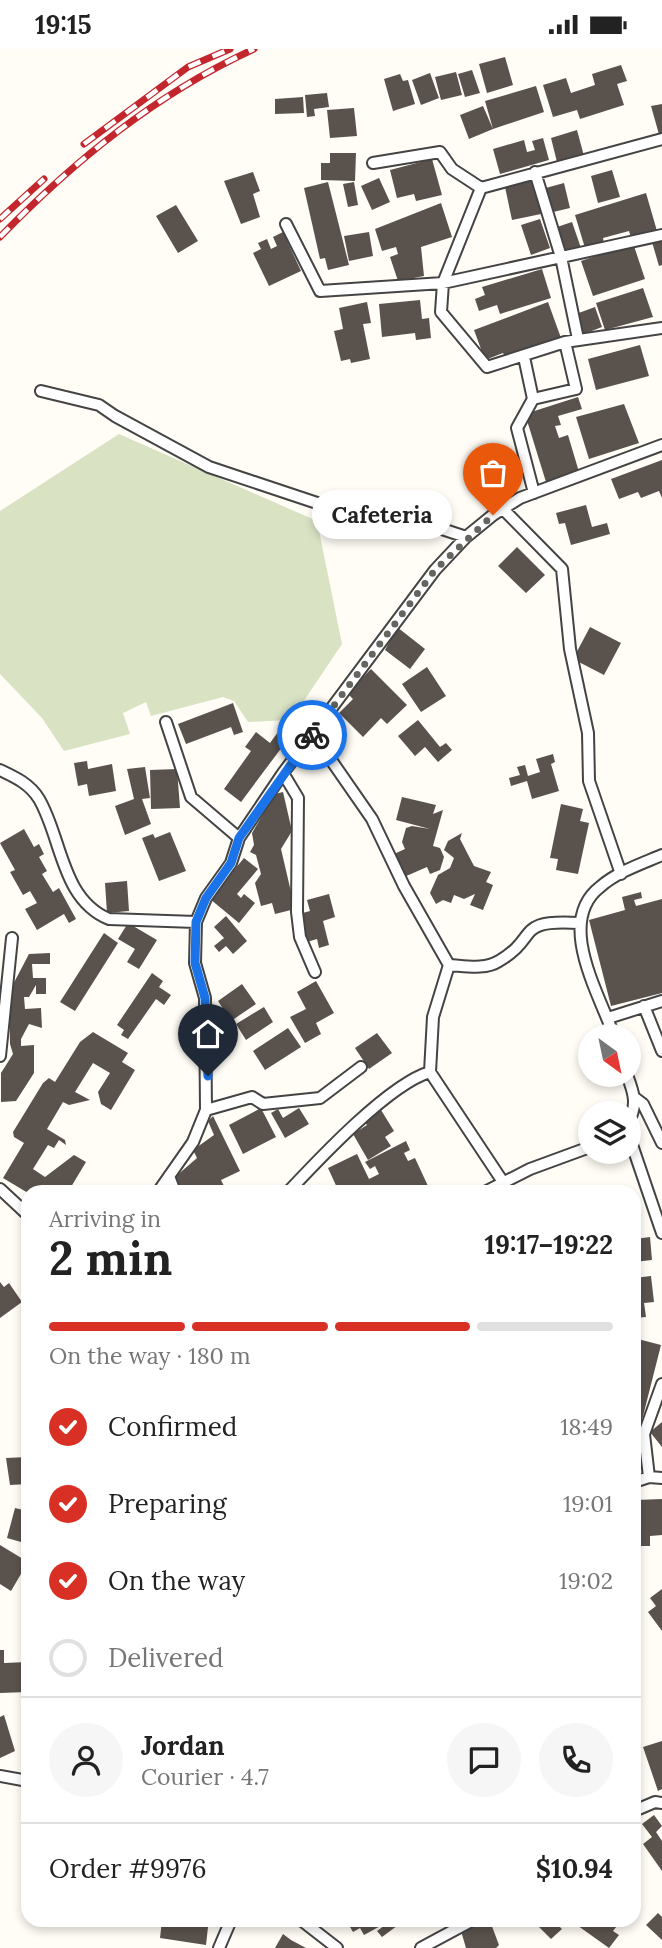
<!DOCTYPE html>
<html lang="en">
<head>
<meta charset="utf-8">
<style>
	body { margin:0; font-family:Lora,serif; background:#f6f6f6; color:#222; height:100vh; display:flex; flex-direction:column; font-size:26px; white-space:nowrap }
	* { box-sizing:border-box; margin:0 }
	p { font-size:23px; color:#767676 }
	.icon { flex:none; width:38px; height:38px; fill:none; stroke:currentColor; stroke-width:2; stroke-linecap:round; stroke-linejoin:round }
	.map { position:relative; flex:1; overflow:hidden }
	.details { position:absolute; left:21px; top:1136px; width:620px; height:742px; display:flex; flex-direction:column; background:#fff; border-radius:21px; box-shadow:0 4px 10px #0003 }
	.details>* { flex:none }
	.needle { width:46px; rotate:147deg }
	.fabs { position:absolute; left:578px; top:975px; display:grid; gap:14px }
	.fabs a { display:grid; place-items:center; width:63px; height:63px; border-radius:50%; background:#fff; box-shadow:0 4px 10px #0003; font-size:35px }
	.pin { position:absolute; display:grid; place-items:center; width:60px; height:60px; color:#fff; margin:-72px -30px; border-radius:50% 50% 50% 0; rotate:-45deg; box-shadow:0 0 7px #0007 }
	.pin .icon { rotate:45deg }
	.courier { position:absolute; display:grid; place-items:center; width:70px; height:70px; margin:-35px; border:5px solid #1a73e8; border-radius:50%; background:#fff; color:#222; box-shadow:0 2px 9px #0007 }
	.bubble { position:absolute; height:49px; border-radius:24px; background:#fff; box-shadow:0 4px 10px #0003; font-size:23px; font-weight:700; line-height:49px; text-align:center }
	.head em { font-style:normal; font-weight:700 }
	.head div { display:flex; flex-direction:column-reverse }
	.head { display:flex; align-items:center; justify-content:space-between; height:119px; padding:0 28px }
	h1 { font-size:46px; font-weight:700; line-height:52px }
	.bar { display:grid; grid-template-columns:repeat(4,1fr); gap:10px 7px; align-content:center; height:84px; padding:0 28px }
	.bar i { height:9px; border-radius:5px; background:#e0e0e0 }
	.bar .current { background:#d93025 }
	.bar p { grid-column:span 4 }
	.line { display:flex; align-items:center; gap:18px; padding:0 28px; border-top:2px solid #e0e0e0 }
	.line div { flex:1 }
	.round { display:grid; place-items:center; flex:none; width:74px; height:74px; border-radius:37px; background:#f6f6f6 }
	ol { padding:0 28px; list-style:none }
	li { display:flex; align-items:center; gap:21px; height:77px }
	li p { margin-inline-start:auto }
	li .icon { padding:7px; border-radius:50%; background:#d93025; color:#fff; stroke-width:4 }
	li:last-child { color:#767676 }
	li i { width:38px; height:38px; border:4px solid #e0e0e0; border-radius:50% }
	.status { display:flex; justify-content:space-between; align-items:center; height:49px; padding:0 35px; background:#fff; direction:ltr }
	.status svg { height:19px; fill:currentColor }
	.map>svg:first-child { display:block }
	.cemetery { fill:#d9e3c4 }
	.building { fill:#5a524d }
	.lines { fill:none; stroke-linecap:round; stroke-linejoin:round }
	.street-casing { stroke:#444; stroke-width:14 }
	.street { stroke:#fff; stroke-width:10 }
	.rail-casing { stroke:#c4262e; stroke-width:7 }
	.rail { stroke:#fff; stroke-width:4.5; stroke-dasharray:13; stroke-linecap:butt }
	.done { stroke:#646461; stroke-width:7; stroke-dasharray:0 12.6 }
	.route { stroke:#1a73e8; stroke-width:9 }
</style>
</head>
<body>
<div class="status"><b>19:15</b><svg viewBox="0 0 49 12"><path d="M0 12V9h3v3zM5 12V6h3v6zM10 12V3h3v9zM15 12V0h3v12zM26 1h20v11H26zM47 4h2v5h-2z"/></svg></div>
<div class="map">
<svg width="662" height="1899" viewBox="0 0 662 1899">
	<rect width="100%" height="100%" fill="#fffdf5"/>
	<path class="cemetery" d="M119,385l198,87 25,123 -51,76 -43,2 -14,-21 -11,-4 -72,19 -5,-14 -23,11 7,21 -66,17 -22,-33 -42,-44v-163z"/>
	<path class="building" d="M505,8l8,28 -26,8 -8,-29z
		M621,16l6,16 -10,3 7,21 -44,14 -3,-9 -24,7 -10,-32 23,-7 5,15 24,-8 -3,-11z
		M472,21l8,23 -15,4 -7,-23z
		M456,23l6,23 -21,5 -6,-23z
		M430,24l9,25 -18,7 -9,-25z
		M400,25l3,7 5,-1 7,24 -22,7 -9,-32z
		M536,37l8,26 -51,17 -8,-28z
		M327,44l2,14 -15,2 1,7 -8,1 -2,-22z
		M303,48l1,16 -29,1v-15z
		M662,55v33l-2,1 -9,-32z
		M483,57l10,23 -24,10 -9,-24z
		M354,59l3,28 -27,2 -3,-28z
		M577,81l7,26 -26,10 -7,-28z
		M543,89l6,22 -49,14 -7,-25 31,-9 3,12 8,-2 -3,-9z
		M330,104h26l-1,28 -34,-1v-17h9z
		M432,110l10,36 -26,6 -2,-7 -17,4 -7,-28z
		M612,121l8,27 -22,6 -7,-27z
		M253,123l7,19 -7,3 7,23 -19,7 -17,-43z
		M379,129l11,24 -18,8 -11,-24z
		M533,131l8,34 -29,6 -7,-33z
		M328,133l21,83 -21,5 -3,-12 -5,1 -16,-71z
		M354,133l4,23 -10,2 -5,-23z
		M564,134l6,25 -21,5 -7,-24z
		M646,144l11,38 -26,7 -2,-7 -26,7 1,5 -19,5 -10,-33z
		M441,154l11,34 -31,10 3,29 -26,5 -8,-24 8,-3 -2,-7 -14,4 -7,-22z
		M176,156l22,36 -20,12 -22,-37z
		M540,170l10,29 -19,7 -10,-30z
		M572,173l9,26 -19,6 -8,-26z
		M283,183l18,39 -32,15 -16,-33 8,-4 -3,-6 9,-4 4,10 6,-3 -4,-9z
		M369,183l4,24 -24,5 -5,-25z
		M662,190v26l-3,1 -7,-24z
		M633,194l12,36 -52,17 -12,-35z
		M542,220l9,29 -51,16 -3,-9 -18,6 -4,-12 10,-4 -3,-8z
		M643,239l10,29 -48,13 -9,-27z
		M420,251l2,19 7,-1 2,20 -15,2 -1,-7 -33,4 -3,-33z
		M367,253l4,21 -8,1 7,35 -19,4 -1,-4 -9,2 -7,-30 9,-2 -4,-21z
		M548,253l13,36 -55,20 -3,-5 -18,7 -11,-30z
		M595,258l7,20 -18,7 -8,-20z
		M640,296l9,31 -53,14 -8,-31z
		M578,348l4,12 -24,7 3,9 -6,1 4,12 9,-3 11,37 -33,10 -21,-68z
		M624,355l15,39 -50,16 -13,-42z
		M662,411v38l-3,-7 -18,7 -3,-6 -19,7 -8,-20z
		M586,456l6,22 15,-4 3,11 -39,11 -6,-22 -6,1 -3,-11z
		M517,498l28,28 -19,18 -28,-27z
		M397,578l28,22 -15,20 -25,-19z
		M590,578l31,16 -17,32 -31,-16z
		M427,618l19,29 -25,16 -19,-28z
		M371,620l36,36 -20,19 -6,-6 -18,19 -24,-24 14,-14 -6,-6z
		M233,654l10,29 -9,3 -3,-8 -45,17 -8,-20z
		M418,671l22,27 6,-4 6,7 -14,12 -13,-15 -10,9 -17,-20z
		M284,675l10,7 -53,71 -17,-13 27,-38 -6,-4 11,-15 14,11z
		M553,705l2,8 -4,2 8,27 -27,8 -5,-18 -16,5 -2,-8 11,-3 -3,-8 8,-2 3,11 12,-4 -4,-13z
		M87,712l1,8 24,-5 4,27 -27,5 -2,-12 -9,2 -4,-23z
		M145,718l5,31 -8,1 9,25 -26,11 -10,-29 19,-7 -7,-30z
		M177,720l3,39 -29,1 -1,-39z
		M283,743l9,39 -11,18 14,60 -20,5 -3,-11 -11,3 -6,-23 6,-9 -5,-19 -6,-3 4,-7 -2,-12 23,-39z
		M402,748l34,8 -3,9 10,-4 -10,36 7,2 4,9 -4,13 -10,4 -3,-7 -23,10 -10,-23 11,-5 -3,-7 4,-14 6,-2 18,3 -34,-9z
		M561,755l22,5 -3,12 9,2 -11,51 -22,-4 2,-11 -8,-1z
		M24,780l10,18 5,-3 5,10 -5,3 8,14 -5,3 11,18 6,-4 17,31 -7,4 -5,-9 -27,16 -12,-21 12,-6 -7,-12 -7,4 -13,-23 5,-2 -15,-27z
		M170,783l16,39 -27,10 -17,-43 11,-4 2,4z
		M462,784l-2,6 14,27 17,6 -5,10 7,3 -10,25 -13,-5 5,-11 -11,5 -10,-4 -3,8 -8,-3 -7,4 -6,-11 8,-18 12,-7 4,-10 -10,-8 4,-9z
		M244,809l14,11 -21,25 4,4 3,-4 11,9 -16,20 -29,-24z
		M127,832l2,30 -22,2 -2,-30z
		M641,843l1,6 -8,2 2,6 26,-7v94l-51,13 -22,-86 36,-10 -3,-13z
		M329,845l6,23 -12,4 6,24 -10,3 -2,-9 -10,3 -8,-28 11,-3 -3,-11z
		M226,867l21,25 -14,13 -7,-8 -7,6 -5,-6 10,-8 -10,-11z
		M128,874l29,17 -18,29 -12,-7 8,-13 -17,-10z
		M104,884l14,10 -43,68 -15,-9z
		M50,904v11h-18l1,14h13v16h-10v-9l-7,12h-5l1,12 16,-1 1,20 -13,-4 -8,15v7l13,-1v28l-18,28 -15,1v-29l12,-19 -3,-10 -1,-52 20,-38z
		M152,924l11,8 -4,6 12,8 -7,10 -8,-6 -28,40 -7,-4 3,-5 -7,-5z
		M316,932l18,32 -18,10 5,11 -16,9 -15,-26 16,-8 -9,-17z
		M242,935l14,20 -25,17 -13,-20z
		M264,958l9,15 -27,18 -10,-16z
		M288,979l13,19 -36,23 -12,-19z
		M93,983l35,21 -6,9 13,8 -24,40 -10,-6 -3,-12 12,-19 -17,-10 -18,29 15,8 -21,5 -6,-3 -16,27 18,11 1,5 -7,-5 -5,8 -6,-3 -15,24 12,8 29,-22 12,7 -18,30 -40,1 -25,-15 21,-35 -10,-6 -1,-5 30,-49 6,-5 6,4 25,-40z
		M377,984l15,20 -23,16 -14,-21z
		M261,1059l15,29 -33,17 -14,-29z
		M299,1059l10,16 -24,14 -14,-25 7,-4 5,9z
		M381,1061l13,21 -9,6 6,9 -23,14 -15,-26 14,-9 -3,-4z
		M213,1067l27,55 -19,9 6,12h-45l-7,-15 22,-19 -4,-8 21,-15 -6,-14z
		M406,1092l4,9 -6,3 4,8 7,-3 13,28 -12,6h-61l-2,-5 -14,5 -11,-24 29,-14 12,25 10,-5 -4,-8 -5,3 -5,-7z
		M650,1188l2,23 -18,2 1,-23z
		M651,1227l3,26 -10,1 2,14 -12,1v-40z
		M0,1233l4,5 5,-4 13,19 -22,16z
		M634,1289l27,7 -20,79 -7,-2z
		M662,1373v25l-12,-15z
		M28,1408v27l-18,1 -4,-27z
		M662,1450v36l-12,1v10h-16v-3l3,-1 -1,-42z
		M15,1459l13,3v33l-21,-6z
		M0,1496l28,17 -17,29 -11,-7z
		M662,1540v42l-14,-19 8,-6 -6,-8z
		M0,1601h4v13l23,-1 1,30 -28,1z
		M4,1666l11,36 -15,7v-41z
		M662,1692v48l-4,2 -15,-44z
		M654,1766l8,11 -6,6 6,9v30l-19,-27 9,-7 -10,-13z
		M658,1864l4,4v23l-16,-15z
		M162,1871h32l-1,5 15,2 -2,18 -46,-7z
		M346,1871h36l2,4 -20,11 -4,-7 -7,4z
		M392,1871h13l-23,17 -5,-6z
		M532,1871h21l9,9 -11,10z
		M576,1871h40l4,2 -7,9 6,4 -10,13 -35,-25z
		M490,1872l9,24 -3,3h-30l-5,-17z
		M283,1885l8,6 15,8h-31z"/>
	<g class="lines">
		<defs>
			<path id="street" d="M662,90l-181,49 -38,95 -2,29 46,55 78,-25 97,-14
				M373,114l67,-11 12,17 29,19
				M535,123l26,85 17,82
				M286,175l34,67 123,-8 219,-48
				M524,308l9,42 43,-10 -11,-47
				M41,342l58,14 16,11 94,51 108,36 107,20 42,14
				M533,350l-16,29 17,65
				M503,460l59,60 8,80 18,84 1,48 32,93
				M166,673l25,75 48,41
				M313,685l59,85 32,67 45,79
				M0,721c15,7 30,14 39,29 23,39 22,100 70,120l87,3
				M283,724l15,25 -1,114 3,25 15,35
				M449,916l-16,52 -3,55 73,110
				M449,916c17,1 36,5 50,-4 41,-24 15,-42 80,-38
				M644,957l18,45
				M608,969l54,-17
				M614,987c-14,-41 -59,-114 -14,-149 17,-15 41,-23 62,-32
				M0,1007l12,-118
				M627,1026c7,18 11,30 1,48
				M635,1049l8,6 19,39
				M206,1061l46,-13 11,7 57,-6 41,-31
				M628,1084l34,100
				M169,1127l6,16
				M0,1140l28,26
				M158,1143l35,-50 13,-32 -1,-112 -10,-35 1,-41 10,-24 25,-35 8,-25 44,-65 152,-203 31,-33 27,-22 27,-17 142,-53
				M288,1143c31,-33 101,-108 142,-120
				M485,1143l45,-23 60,-22
				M649,1428l-5,-43 18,-50
				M634,1433l15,-5 13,1
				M0,1727l28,5
				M634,1762l21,-9 7,1
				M301,1871l36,28
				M219,1899l12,-28
				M421,1899l52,-28"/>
		</defs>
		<use href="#street" class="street-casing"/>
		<use href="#street" class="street"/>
		<defs>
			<path id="rail" d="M84,95l104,-77 42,-18
				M0,170l44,-40
				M0,188c75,-77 156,-143 254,-188"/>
		</defs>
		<use href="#rail" class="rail-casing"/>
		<use href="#rail" class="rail"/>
	</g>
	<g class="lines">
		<path class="done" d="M312,686l123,-165 58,-55"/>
		<path class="route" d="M208,1027l-3,-78 -10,-35 1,-41 10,-24 25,-35 8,-25 73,-103"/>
	</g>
</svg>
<div class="fabs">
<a><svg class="needle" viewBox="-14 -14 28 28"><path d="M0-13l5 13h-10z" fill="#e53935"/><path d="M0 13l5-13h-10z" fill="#767676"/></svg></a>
<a><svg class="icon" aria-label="layers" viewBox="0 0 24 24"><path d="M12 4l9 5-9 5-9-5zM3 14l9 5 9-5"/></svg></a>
</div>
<div class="pin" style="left:493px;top:466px;background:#ea580c"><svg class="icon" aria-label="bag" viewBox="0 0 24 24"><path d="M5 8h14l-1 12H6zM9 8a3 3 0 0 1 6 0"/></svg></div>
<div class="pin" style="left:208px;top:1027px;background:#1f2937"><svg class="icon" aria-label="home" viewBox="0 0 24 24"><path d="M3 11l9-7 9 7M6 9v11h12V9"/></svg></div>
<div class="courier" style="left:312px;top:686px"><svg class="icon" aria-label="bike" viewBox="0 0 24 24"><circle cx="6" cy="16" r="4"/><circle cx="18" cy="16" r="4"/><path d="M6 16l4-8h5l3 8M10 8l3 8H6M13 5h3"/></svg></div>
<div class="bubble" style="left:312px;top:441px;width:140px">Cafeteria</div>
<section class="details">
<div class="head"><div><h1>2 min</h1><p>Arriving in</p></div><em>19:17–19:22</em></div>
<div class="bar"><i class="current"></i><i class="current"></i><i class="current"></i><i></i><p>On the way · 180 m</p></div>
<ol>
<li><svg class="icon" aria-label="check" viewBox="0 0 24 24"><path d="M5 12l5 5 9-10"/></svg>Confirmed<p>18:49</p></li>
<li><svg class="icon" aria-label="check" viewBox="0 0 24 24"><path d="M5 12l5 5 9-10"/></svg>Preparing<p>19:01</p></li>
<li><svg class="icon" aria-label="check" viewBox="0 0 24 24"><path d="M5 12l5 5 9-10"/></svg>On the way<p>19:02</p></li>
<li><i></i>Delivered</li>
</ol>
<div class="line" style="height:126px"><a class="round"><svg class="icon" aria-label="person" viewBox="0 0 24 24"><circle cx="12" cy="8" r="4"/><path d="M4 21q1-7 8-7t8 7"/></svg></a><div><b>Jordan</b><p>Courier · 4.7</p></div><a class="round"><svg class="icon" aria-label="chat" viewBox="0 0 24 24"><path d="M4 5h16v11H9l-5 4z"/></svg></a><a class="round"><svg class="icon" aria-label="phone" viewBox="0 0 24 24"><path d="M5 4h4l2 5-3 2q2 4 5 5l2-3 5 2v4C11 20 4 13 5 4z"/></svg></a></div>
<div class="line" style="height:91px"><div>Order #9976</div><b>$10.94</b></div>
</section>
</div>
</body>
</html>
